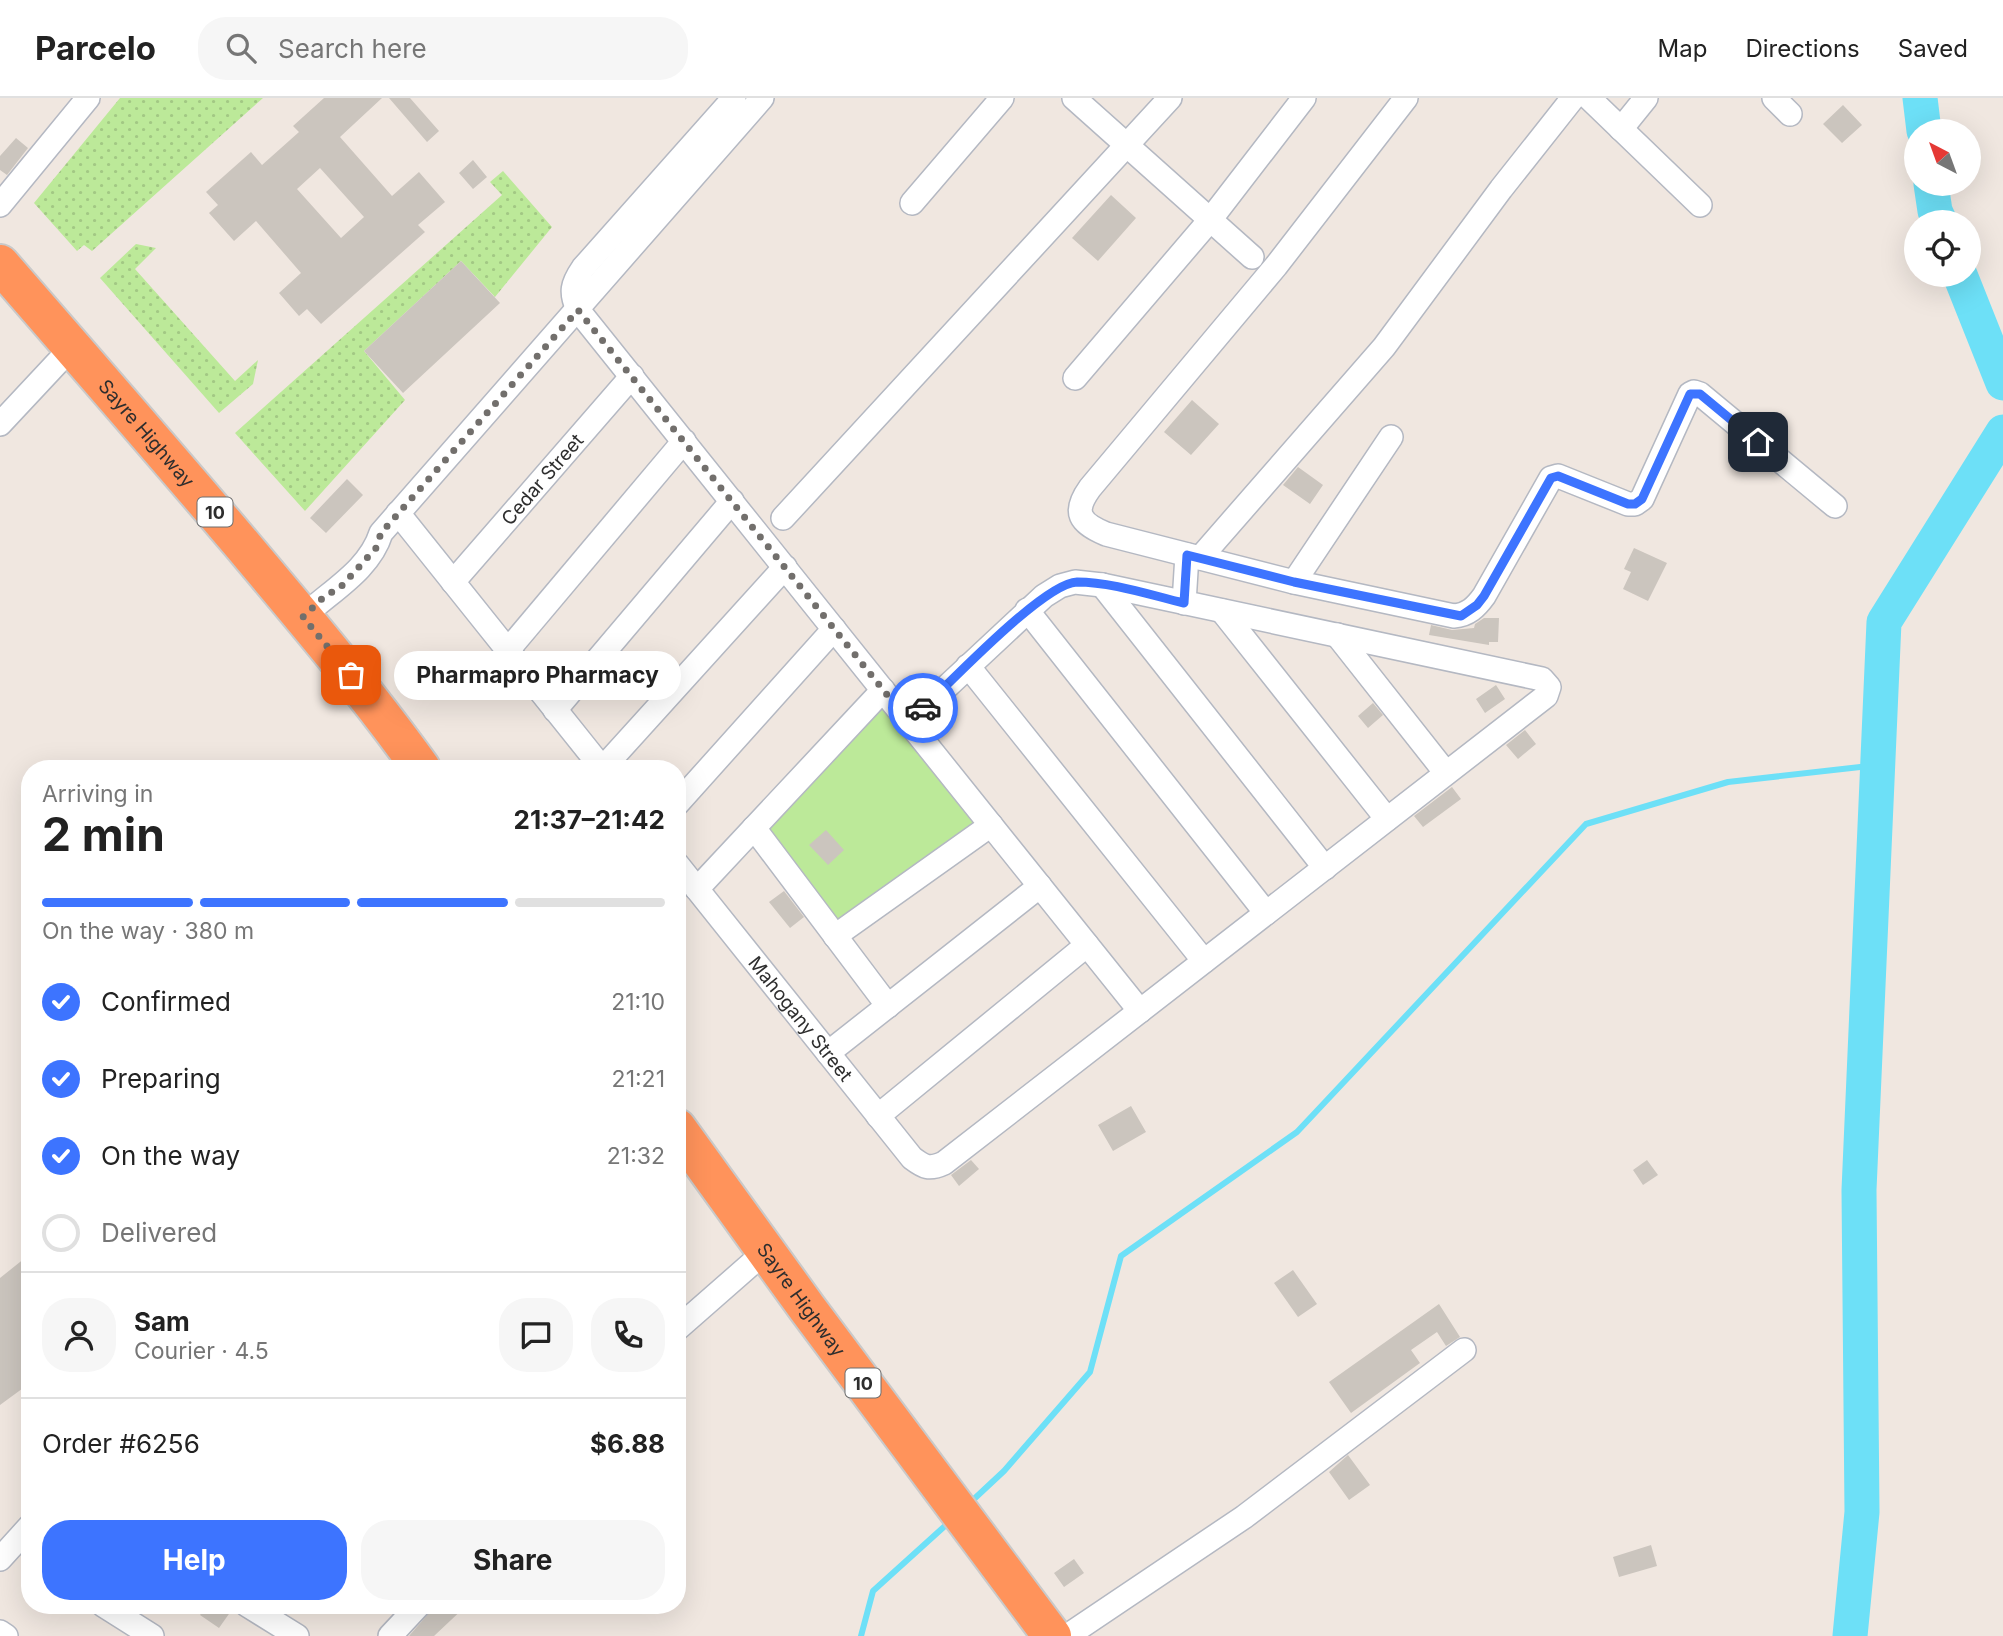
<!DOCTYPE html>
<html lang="en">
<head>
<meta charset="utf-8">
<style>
	body { margin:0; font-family:Inter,sans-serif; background:#f6f6f6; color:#222; height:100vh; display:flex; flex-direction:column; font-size:26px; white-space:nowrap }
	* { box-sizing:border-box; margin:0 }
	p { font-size:23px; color:#767676 }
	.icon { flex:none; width:38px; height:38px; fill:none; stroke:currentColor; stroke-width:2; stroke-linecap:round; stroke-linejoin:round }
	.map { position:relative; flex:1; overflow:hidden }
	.drawer { position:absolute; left:21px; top:662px; width:665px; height:854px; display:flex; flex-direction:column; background:#fff; border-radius:28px; box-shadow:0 7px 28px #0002 }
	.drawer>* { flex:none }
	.needle { width:46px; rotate:319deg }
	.fabs { position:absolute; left:1904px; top:21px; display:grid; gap:14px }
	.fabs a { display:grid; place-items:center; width:77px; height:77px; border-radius:50%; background:#fff; box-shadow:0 7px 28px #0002; font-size:35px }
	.pin { position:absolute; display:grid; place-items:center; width:60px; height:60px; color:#fff; margin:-30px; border-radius:14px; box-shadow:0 4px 10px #0006 }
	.courier { position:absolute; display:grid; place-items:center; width:70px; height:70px; margin:-35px; border:5px solid #3d74ff; border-radius:50%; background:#fff; color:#222; box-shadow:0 2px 9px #0007 }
	.bubble { position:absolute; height:49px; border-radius:24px; background:#fff; box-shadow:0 7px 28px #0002; font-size:23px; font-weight:700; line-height:49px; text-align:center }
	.overview em { font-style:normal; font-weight:700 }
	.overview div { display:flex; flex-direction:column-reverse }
	.overview { display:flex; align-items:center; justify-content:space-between; height:119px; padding:0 21px }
	h1 { font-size:46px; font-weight:700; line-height:52px }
	.bar { display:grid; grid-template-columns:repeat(4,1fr); gap:10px 7px; align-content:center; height:84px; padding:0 21px }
	.bar i { height:9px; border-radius:5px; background:#e0e0e0 }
	.bar .selected { background:#3d74ff }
	.bar p { grid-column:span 4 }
	.line { display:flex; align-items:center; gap:18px; padding:0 21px; border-top:2px solid #e0e0e0 }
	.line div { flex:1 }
	.round { display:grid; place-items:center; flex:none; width:74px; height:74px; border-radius:28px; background:#f6f6f6 }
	ol { padding:0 21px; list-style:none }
	li { display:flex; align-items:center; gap:21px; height:77px }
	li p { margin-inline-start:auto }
	li .icon { padding:7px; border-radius:50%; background:#3d74ff; color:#fff; stroke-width:4 }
	li:last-child { color:#767676 }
	li i { width:38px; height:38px; border:4px solid #e0e0e0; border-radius:50% }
	.action { display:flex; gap:14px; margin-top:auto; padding:14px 21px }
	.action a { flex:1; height:80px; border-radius:28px; background:#3d74ff; color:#fff; font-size:28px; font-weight:700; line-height:80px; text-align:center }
	.action a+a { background:#f6f6f6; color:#222 }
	header { display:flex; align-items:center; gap:42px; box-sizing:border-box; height:98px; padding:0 35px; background:#fff; border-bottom:2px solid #e0e0e0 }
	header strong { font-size:33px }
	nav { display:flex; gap:38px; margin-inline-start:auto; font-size:24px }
	.search { width:490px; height:63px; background:#f6f6f6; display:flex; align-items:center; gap:18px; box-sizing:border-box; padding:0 24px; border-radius:28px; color:#767676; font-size:26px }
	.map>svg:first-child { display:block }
	.grass { fill:url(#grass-dots) }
	.park { fill:#bce999 }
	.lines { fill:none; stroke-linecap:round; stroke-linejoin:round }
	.stream { stroke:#6de0f7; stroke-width:6 }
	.river { stroke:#6de0f7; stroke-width:35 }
	.building { fill:#cbc5be; fill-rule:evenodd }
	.street-casing { stroke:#b4b8c2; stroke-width:26 }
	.highway-casing { stroke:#c9c9c9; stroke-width:42 }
	.street { stroke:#fff; stroke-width:23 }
	.highway { stroke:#ff935b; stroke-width:38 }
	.done { stroke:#726f6c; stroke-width:7; stroke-dasharray:0 12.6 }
	.route { stroke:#3d74ff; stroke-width:9 }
	.labels { text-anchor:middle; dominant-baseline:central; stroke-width:6; stroke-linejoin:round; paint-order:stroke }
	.shield { fill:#fff; stroke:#6d6d6d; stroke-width:2 }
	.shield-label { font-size:18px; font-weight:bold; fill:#2e2e2e }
	.street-label { font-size:19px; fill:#2e2e2e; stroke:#fff }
</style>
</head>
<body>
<header>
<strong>Parcelo</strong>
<div class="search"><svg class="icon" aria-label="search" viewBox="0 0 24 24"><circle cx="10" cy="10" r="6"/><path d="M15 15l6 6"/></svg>Search here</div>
<nav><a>Map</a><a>Directions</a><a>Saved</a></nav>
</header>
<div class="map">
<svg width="2003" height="1538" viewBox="0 0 2003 1538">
	<defs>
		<pattern id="grass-dots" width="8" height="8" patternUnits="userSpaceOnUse" patternTransform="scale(1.75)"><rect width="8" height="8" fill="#bce999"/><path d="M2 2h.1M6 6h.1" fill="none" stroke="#a2c884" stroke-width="1.8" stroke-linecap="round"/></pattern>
	</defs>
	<rect width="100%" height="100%" fill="#f0e7e0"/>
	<path class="grass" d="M120,0h143l-171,153 -8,-6 -7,6 -43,-48z
		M503,73l49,56 -57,70 -34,-36 -97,90 41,49 -100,111 -70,-78 267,-238 -12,-13z
		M136,146l20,4 -21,21 100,112 23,-21 -5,24 -34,29 -119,-135z"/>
	<path class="park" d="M882,605l94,121 -137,98 -71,-93z"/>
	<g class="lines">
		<path class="stream" d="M974,1401l30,-28 86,-99 31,-116 176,-124 289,-308 142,-42 150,-17
			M861,1538l12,-45 73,-66"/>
		<path class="river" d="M1920,0l4,33
			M1931,86l4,27 5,11
			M1960,177l43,108
			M1850,1538l12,-124 -3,-322 25,-568 119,-190"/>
	</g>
	<path class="building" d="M324,0h58l-42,39 52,59 27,-24 26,30 -27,23 7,7 -104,92 -14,-15 -8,7 -20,-23 22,-20 -45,-52 -22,20 -25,-28 9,-8 -12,-13 45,-40 11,13 37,-33 -6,-6zM320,70l44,49 -23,21 -44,-49z
		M389,0h21l29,33 -12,11z
		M1843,7l19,20 -20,18 -19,-19z
		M16,40l12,10 -21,27 -7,-5v-14z
		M473,62l14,17 -14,12 -14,-16z
		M1111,97l25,23 -38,43 -26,-23z
		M461,163l39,42 -97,90 -39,-42z
		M1192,302l27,24 -28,31 -27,-23z
		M1298,369l25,18 -13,19 -27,-19z
		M347,381l16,16 -37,38 -16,-15z
		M1634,450l33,15 -19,38 -25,-12 8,-17 -7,-3z
		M1484,520h15l-1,24h-9v3l-60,-10 2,-10 21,5 22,-2 1,-4z
		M1496,587l9,14 -20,14 -9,-14z
		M1373,605l10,12 -15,13 -10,-12z
		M1525,632l11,14 -18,15 -12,-14z
		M1452,689l9,12 -38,28 -9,-11z
		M826,732l18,20 -16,15 -19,-20z
		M784,793l20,26 -14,11 -21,-26z
		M1131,1008l15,26 -33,19 -15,-26z
		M971,1062l8,9 -20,17 -8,-11z
		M1647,1062l11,15 -15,10 -10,-15z
		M30,1156v129l-30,22v-127z
		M1293,1172l24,34 -19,13 -24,-34z
		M1439,1206l21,33 -14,9 -9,-14 -26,18 9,13 -69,50 -22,-31z
		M1348,1357l22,30 -21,15 -20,-28z
		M1651,1447l6,21 -38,11 -6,-20z
		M1074,1461l10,14 -20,14 -10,-14z
		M207,1507h15l9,6 -12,17 -19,-13z
		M436,1507h31l-33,31h-25z"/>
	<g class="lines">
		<defs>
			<g id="street">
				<path d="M734,0l-151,170c-11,16 -13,24 -5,42l562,701"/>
				<path d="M1074,0l178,159"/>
				<path d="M1406,0l-130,168 -186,222c-18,25 -10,35 16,46l188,48 160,34c14,-1 22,-9 30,-20l67,-118 7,-2 70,28h7l7,-5 48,-105 4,-2 6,2 135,112"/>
				<path d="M1589,0l111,107"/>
				<path d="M1774,0l16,16"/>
				<path d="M1621,31l25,-31"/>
				<path d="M912,105l90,-105"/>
				<path d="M0,107l88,-107"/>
				<path d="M1075,280l135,-158 94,-122"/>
				<path d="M0,326l72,-77"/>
				<path d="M398,415l204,255"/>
				<path d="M783,420l387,-420"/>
				<path d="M1200,460l184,-211 117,-158 72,-91"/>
				<path id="s1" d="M453,484l179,-206"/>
				<path d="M1294,484l97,-145"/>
				<path d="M1102,487l223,283"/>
				<path d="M1184,505l3,-48"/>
				<path d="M1027,512l239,303"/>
				<path d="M1222,513l165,208"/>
				<path d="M303,519c27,-26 66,-46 78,-84l381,-435"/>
				<path d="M1337,537l109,138"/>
				<path d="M508,552l176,-209"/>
				<path d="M968,568l236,295"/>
				<path d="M555,612l177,-209"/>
				<path d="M603,670l182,-201"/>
				<path d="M677,706l157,-175"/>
				<path d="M754,730l134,178"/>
				<path id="s2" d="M677,766l235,294c12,9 17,12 32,5l602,-467 3,-9 -7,-8 -440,-94 -27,-3 -15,4 -16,10 -135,126"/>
				<path d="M697,791l186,-199"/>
				<path d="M835,838l156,-111"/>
				<path d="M828,955l212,-167"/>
				<path d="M878,1018l209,-171"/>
				<path d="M677,1231l89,-78"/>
				<path d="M0,1461l30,-33"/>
				<path d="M103,1507l49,31"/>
				<path d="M247,1507l50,31"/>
				<path d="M0,1534l6,4"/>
				<path d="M390,1538l29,-31"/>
				<path d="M1067,1538l177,-119 220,-167"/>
			</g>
			<g id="highway">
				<path id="s3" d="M0,166c80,92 160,184 239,277 63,75 125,148 182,227"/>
				<path id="s4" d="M677,1030l130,180 245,328"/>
			</g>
		</defs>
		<use href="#street" class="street-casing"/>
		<use href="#highway" class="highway-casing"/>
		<use href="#street" class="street"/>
		<use href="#highway" class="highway"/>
	</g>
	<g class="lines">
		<path class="done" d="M351,577l-48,-58 23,-22 13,-6 37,-41 5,-15 197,-223 331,412 14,-14"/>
		<path class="route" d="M923,610c28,-26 121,-125 154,-126 35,0 73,13 107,21l3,-48 107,27 167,34 16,-11 7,-9 67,-118 7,-2 70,28h7l7,-5 48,-105h10l58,48"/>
	</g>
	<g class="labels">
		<g class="shield">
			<rect x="197.5" y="399.5" width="35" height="29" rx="5"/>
			<rect x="845.5" y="1270.5" width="35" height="29" rx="5"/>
		</g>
		<g class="shield-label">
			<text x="215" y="414">10</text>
			<text x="863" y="1285">10</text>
		</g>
		<g class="street-label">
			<text stroke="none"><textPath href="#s3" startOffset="224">Sayre Highway</textPath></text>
			<text stroke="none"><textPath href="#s1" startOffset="136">Cedar Street</textPath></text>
			<text stroke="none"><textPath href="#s2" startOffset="198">Mahogany Street</textPath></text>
			<text stroke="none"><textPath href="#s4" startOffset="212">Sayre Highway</textPath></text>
		</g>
	</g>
</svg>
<div class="fabs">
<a><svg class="needle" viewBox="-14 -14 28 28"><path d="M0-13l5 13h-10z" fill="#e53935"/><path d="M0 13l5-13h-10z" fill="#767676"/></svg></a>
<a><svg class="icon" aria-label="locate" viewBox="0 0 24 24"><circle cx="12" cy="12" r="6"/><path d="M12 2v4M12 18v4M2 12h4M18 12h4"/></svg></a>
</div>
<div class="pin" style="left:351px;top:577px;background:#ea580c"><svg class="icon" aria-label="bag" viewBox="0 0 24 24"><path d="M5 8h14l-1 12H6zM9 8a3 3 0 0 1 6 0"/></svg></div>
<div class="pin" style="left:1758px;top:344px;background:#1f2937"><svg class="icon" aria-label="home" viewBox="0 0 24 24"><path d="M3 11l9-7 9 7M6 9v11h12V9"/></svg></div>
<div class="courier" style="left:923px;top:610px"><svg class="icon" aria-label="car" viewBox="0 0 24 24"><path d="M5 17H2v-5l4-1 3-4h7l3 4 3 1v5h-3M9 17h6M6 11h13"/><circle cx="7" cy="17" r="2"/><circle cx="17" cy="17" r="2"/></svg></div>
<div class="bubble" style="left:394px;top:553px;width:287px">Pharmapro Pharmacy</div>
<section class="drawer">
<div class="overview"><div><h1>2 min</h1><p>Arriving in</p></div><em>21:37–21:42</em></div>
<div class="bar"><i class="selected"></i><i class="selected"></i><i class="selected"></i><i></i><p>On the way · 380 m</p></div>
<ol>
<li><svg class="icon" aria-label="check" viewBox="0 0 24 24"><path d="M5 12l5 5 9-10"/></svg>Confirmed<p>21:10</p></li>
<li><svg class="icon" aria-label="check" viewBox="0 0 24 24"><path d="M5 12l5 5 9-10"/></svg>Preparing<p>21:21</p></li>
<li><svg class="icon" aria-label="check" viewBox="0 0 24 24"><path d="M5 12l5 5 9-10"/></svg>On the way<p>21:32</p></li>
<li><i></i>Delivered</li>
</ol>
<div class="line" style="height:126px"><a class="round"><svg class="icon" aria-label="person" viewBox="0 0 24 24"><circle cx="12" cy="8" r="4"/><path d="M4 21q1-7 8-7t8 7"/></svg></a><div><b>Sam</b><p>Courier · 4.5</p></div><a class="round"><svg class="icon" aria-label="chat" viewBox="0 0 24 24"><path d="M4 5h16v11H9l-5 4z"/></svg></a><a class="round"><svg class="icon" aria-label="phone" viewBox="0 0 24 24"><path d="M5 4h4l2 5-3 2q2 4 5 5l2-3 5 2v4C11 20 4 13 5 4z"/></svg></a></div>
<div class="line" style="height:91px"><div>Order #6256</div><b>$6.88</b></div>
<div class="action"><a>Help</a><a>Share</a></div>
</section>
</div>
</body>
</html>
